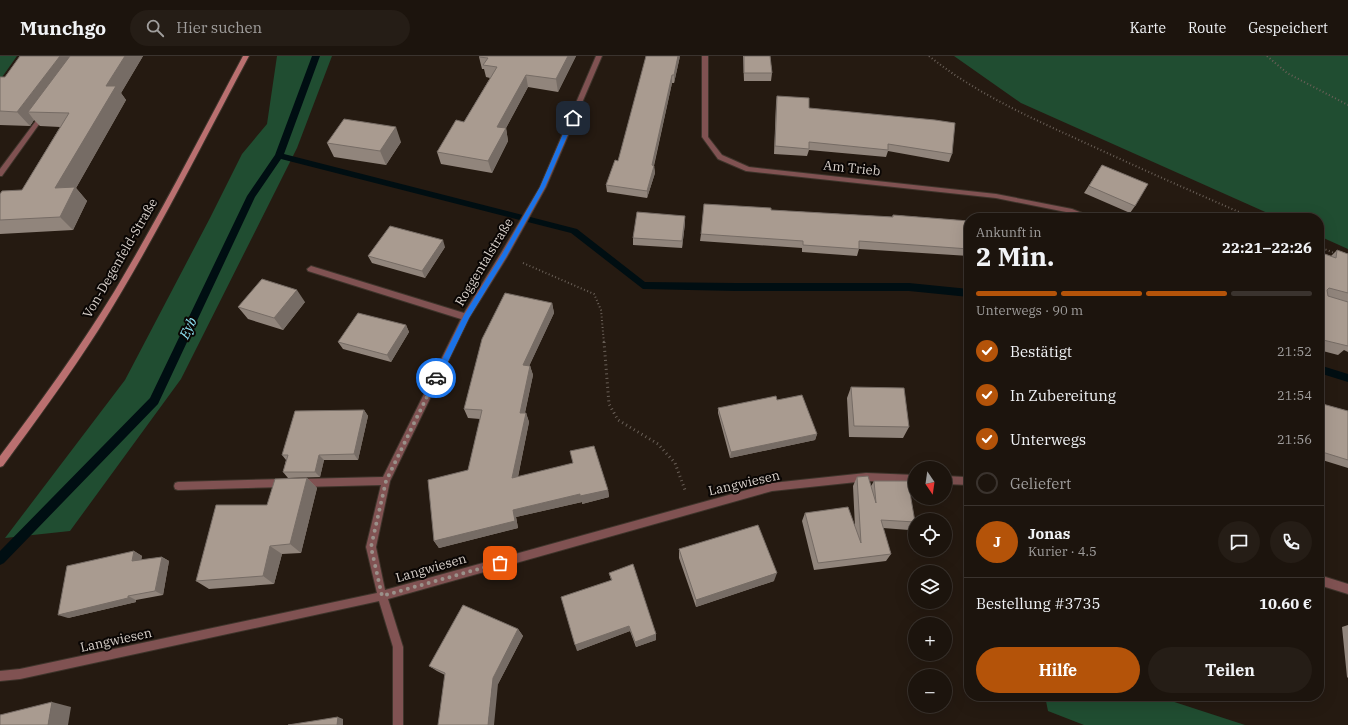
<!DOCTYPE html>
<html lang="de">
<head>
<meta charset="utf-8">
<style>
	body { margin:0; font-family:"IBM Plex Serif",serif; background:#251d16; color:#f1f3f6; height:100vh; display:flex; flex-direction:column; font-size:15px; white-space:nowrap }
	* { box-sizing:border-box; margin:0 }
	p { font-size:13px; color:#a09e9d }
	.icon { flex:none; width:22px; height:22px; fill:none; stroke:currentColor; stroke-width:2; stroke-linecap:round; stroke-linejoin:round }
	.map { position:relative; flex:1; overflow:hidden }
	.panel { position:absolute; left:964px; top:157px; width:360px; height:488px; display:flex; flex-direction:column; background:#1c140d; border-radius:16px; box-shadow:0 4px 16px #0002,0 0 0 1px #3a332e }
	.panel>* { flex:none }
	.needle { width:26px; rotate:167deg }
	.buttons { position:absolute; left:908px; top:405px; display:grid; gap:8px }
	.buttons a { display:grid; place-items:center; width:44px; height:44px; border-radius:50%; background:#1c140d; box-shadow:0 4px 16px #0002,0 0 0 1px #3a332e; font-size:20px }
	.pin { position:absolute; display:grid; place-items:center; width:34px; height:34px; color:#fff; margin:-17px; border-radius:8px; box-shadow:0 2px 6px #0006 }
	.courier { position:absolute; display:grid; place-items:center; width:40px; height:40px; margin:-20px; border:3px solid #1a73e8; border-radius:50%; background:#fff; color:#222; box-shadow:0 1px 5px #0007 }
	.head em { font-style:normal; font-weight:800 }
	.head div { display:flex; flex-direction:column-reverse }
	.head { display:flex; align-items:center; justify-content:space-between; height:68px; padding:0 12px }
	h1 { font-size:26px; font-weight:800; line-height:30px }
	.bar { display:grid; grid-template-columns:repeat(4,1fr); gap:6px 4px; align-content:center; height:48px; padding:0 12px }
	.bar i { height:5px; border-radius:3px; background:#3a332e }
	.bar .on { background:#b45309 }
	.bar p { grid-column:span 4 }
	.line { display:flex; align-items:center; gap:10px; padding:0 12px; border-top:1px solid #3a332e }
	.line div { flex:1 }
	.round { display:grid; place-items:center; flex:none; width:42px; height:42px; border-radius:21px; background:#251d16 }
	ol { padding:0 12px; list-style:none }
	li { display:flex; align-items:center; gap:12px; height:44px }
	li p { margin-inline-start:auto }
	li .icon { padding:4px; border-radius:50%; background:#b45309; color:#fff; stroke-width:4 }
	li:last-child { color:#a09e9d }
	li i { width:22px; height:22px; border:2px solid #3a332e; border-radius:50% }
	.button { display:flex; gap:8px; margin-top:auto; padding:8px 12px }
	.button a { flex:1; height:46px; border-radius:24px; background:#b45309; color:#fff; font-size:16px; font-weight:800; line-height:46px; text-align:center }
	.button a+a { background:#251d16; color:#f1f3f6 }
	header { display:flex; align-items:center; gap:24px; box-sizing:border-box; height:56px; padding:0 20px; background:#1c140d; border-bottom:1px solid #3a332e }
	header strong { font-size:19px }
	nav { display:flex; gap:22px; margin-inline-start:auto; font-size:14px }
	.search { width:280px; height:36px; background:#251d16; display:flex; align-items:center; gap:10px; box-sizing:border-box; padding:0 14px; border-radius:22px; color:#a09e9d; font-size:15px }
	.map>svg:first-child { display:block }
	.green { fill:#204d31 }
	.lines { fill:none; stroke-linecap:round; stroke-linejoin:round }
	.stream { fill:#000e12; fill-rule:evenodd }
	.street-casing { stroke:#3e342b; stroke-width:2 }
	.secondary-casing { stroke:#3e342b; stroke-width:2 }
	.path-far1 { stroke:#6a6058; stroke-width:2; stroke-dasharray:1 2.5; stroke-linecap:butt }
	.path { stroke:#6a6058; stroke-width:3; stroke-dasharray:1 3.5; stroke-linecap:butt }
	.street { fill:#805252; fill-rule:evenodd }
	.secondary { fill:#ba7070; fill-rule:evenodd }
	.wall { fill:#91857c }
	.shaded-wall { fill:#766c65 }
	.building { fill:#a99b90; stroke:#766c65 }
	.route { fill:#1a73e8 }
	.done { stroke:#9a918a; stroke-width:4; stroke-dasharray:0 7.2 }
	.labels { text-anchor:middle; dominant-baseline:central; stroke-width:4; stroke-linejoin:round; paint-order:stroke }
	.street-label { font-size:13px; fill:#d9d1cb; stroke:#0a0604 }
	.water-label { font-size:14px; font-style:italic; fill:#92e9fa; stroke:#0a0604 }
</style>
</head>
<body>
<header>
<strong>Munchgo</strong>
<div class="search"><svg class="icon" aria-label="search" viewBox="0 0 24 24"><circle cx="10" cy="10" r="6"/><path d="M15 15l6 6"/></svg>Hier suchen</div>
<nav><a>Karte</a><a>Route</a><a>Gespeichert</a></nav>
</header>
<div class="map">
<svg width="1348" height="669" viewBox="0 0 1348 669">
	<rect width="100%" height="100%" fill="#251a11"/>
	<path class="green" d="M0,0h17l-17,24z
		M277,0h55l-35,92 -116,231 -111,152 -65,7 120,-158 85,-162 32,-64 25,-30z
		M954,0h394v193l-29,-13v-18h-40l-258,-115z
		M1045,640h111l89,29h-161l-36,-14z"/>
	<g class="lines">
		<path class="stream" d="M312,0h8l-36,98 293,75 68,53 90,1h174l60,6v8l-60,-6h-174l-92,-2 -72,-56 -290,-74 -26,38 -97,207 -154,159 -4,2v-14l150,-153 97,-202 28,-41z
			M1319,309l29,9v8l-29,-9z"/>
		<defs>
			<path id="street" d="M596,0h6l-56,131 -39,70 -38,61 -79,163 -14,66 9,43 387,-107 94,-10 49,2v8l-49,-2 -94,10 -384,108 15,48v78h-10v-78l-14,-46 -359,78 -20,2v-10l20,-2 357,-76 -11,-46 15,-62 -80,2 -3,-1 -1,-3 1,-3 3,-1 82,-2 78,-158 -153,-48 -1,-2 4,-3 153,47 37,-60 39,-66z
				M702,0h6v81l14,18 27,12 247,27 76,15 18,7 1,2h-9l-11,-5 -75,-15 -250,-27 -28,-12 -16,-22z
				M43,57l3,2 -1,1 -43,60h-2v-7l41,-55z
				M969,405v24l-24,-1v-8l20,1v-12l1,-3z
				M284,423l3,1 1,3 -1,3 -3,1 -106,3 -3,-1 -1,-3 1,-3 3,-1z
				M1319,519l29,9v10l-29,-9z"/>
			<path id="secondary" d="M243,0h6c-49,92 -95,185 -150,273 -30,47 -63,92 -96,137l-3,1v-11c40,-53 79,-107 114,-164 46,-77 87,-157 129,-236z"/>
		</defs>
		<use href="#street" class="street-casing"/>
		<use href="#secondary" class="secondary-casing"/>
		<path class="path-far1" d="M929,0c45,36 98,60 150,84 58,27 116,53 174,78
			M1267,0l20,17 61,32
			M1319,191l18,7
			M523,207l71,31 7,16 3,33"/>
		<path class="path" d="M604,286l5,62 9,16 40,24 17,19 10,27"/>
		<use href="#street" class="street"/>
		<use href="#secondary" class="secondary"/>
	</g>
	<path class="wall" d="M20,0h123l-22,37 5,7 -50,88 11,13 -14,29 -73,4v-14l22,-30 38,-63 -20,-1 -6,-6 -4,6 -30,-1v-48h5z
		M576,0l-18,36 -30,-5 -22,41 2,13 -16,32 -51,-9 -4,-12 27,-30 26,-44 -4,-1 -2,-8h-2l-3,-12z
		M680,0l-6,27h-2l-18,83 1,7 -8,25 -40,-6 -1,-7 12,-24z
		M743,0h27l2,17 -1,8h-27z
		M777,40l32,12 143,46 -3,8 -61,-11 -2,6 -77,-7 -2,6 -33,-2 2,-51z
		M401,86l-15,23 -52,-8 -7,-14z
		M1102,109l33,41 -5,7 -46,-20z
		M771,154l121,7 1,-2 76,6v35l-110,-7 -2,7 -55,-4v-4l-102,-7 1,-7z
		M685,160v7l-3,25 -49,-3v-7z
		M445,191l-20,31 -53,-15 -4,-7z
		M1337,194l11,4v98l-4,-2 -6,5 -19,-5v-98l12,4z
		M305,246l-22,28 -35,-11 -10,-12z
		M552,247l2,10 -25,53h1l3,9 -8,38h1l3,9 -11,55 90,13 1,7 -27,7v-2l-66,15 2,11 -79,20 -5,-7 34,-71 12,-51 -12,-1 -4,-9z
		M406,269l3,7 -18,30 -48,-13 -5,-7z
		M851,331l58,40 -6,11 -54,-1 -2,-39z
		M777,344l40,34 -2,6 -85,18 -12,-45v-5z
		M1319,347l29,8v57l-29,-9z
		M364,354l4,6 -10,44h-34l-4,17 -32,1 -5,-6 3,-12 -4,-5z
		M857,421l14,9 3,-5 41,41 -6,8 -26,-2 8,26 -5,7 -72,9 -12,-49 3,-8 50,14 -2,-41z
		M307,422l10,10 -16,65 -19,1 -8,30 -65,5 -13,-8z
		M679,493l95,32 -78,26 -17,-49z
		M134,495l8,5 -1,4 21,-3 7,4 -6,34 -27,5v2l-68,16z
		M609,517l47,61v6l-20,7 -6,-16 -53,20 34,-71z
		M1348,569v53l-1,-1 -5,-50z
		M518,573l5,7 -25,48 -53,-9 -8,-4 -8,-5z"/>
	<path class="shaded-wall" d="M60,0h21l-53,56 6,8 -4,6 -13,-14z
		M125,0h18l-22,37 5,7 -50,88 11,13 -14,29 -13,-13 -5,-29 51,-102z
		M568,0h8l-18,36 -2,-13z
		M678,0h2l-6,27v-8z
		M526,19l2,12 -22,41 2,13 -16,32 -4,-12 9,-34z
		M672,19v8l-20,90v-8z
		M396,71l5,15 -15,23 -6,-14z
		M654,110l1,7 -8,25v-7z
		M685,160v7l-3,25v-7z
		M443,184l2,7 -20,31 -3,-7z
		M297,234l8,12 -22,28 -9,-12z
		M552,247l2,10 -29,62 -2,-10z
		M406,269l3,7 -18,30 -4,-7z
		M530,310l3,9 -10,46 -3,-8z
		M364,354l4,6 -10,44 -4,-6z
		M526,357l3,9 -13,64 -4,-8z
		M817,378l-2,6 -85,18 1,-6z
		M319,399l5,5 -4,17 -5,-5z
		M307,422l10,10 -16,65 -11,-9z
		M608,434l1,7 -27,7v-2l-66,15 2,11 -79,20 -5,-7 79,-31 67,-16z
		M270,490l12,8 -8,30 -11,-8z
		M134,495l8,5 -2,10 -8,-5z
		M162,501l7,4 -6,34 -8,-4z
		M777,517l-3,8 -78,26v-7z
		M128,540l8,4v2l-68,16 -10,-3z
		M629,570l1,5 -53,20 -2,-6z
		M518,573l5,7 -25,48 -4,41h-6l5,-47z
		M656,578v6l-20,7 -1,-5z
		M52,646l19,5 -3,18h-20z
		M338,661l5,2v6h-6z"/>
	<path class="building" d="M20,0h40l-43,56 -17,-1v-34h5z
		M70,0h55l-19,30h10l-61,102 20,-1 -15,30 -60,3v-26l2,-3 20,-1 47,-77 -41,-1z
		M480,0h88l-12,23 -30,-4 -29,52 9,1 -18,33 -51,-9 19,-32 8,2 33,-55 -14,-2 5,-7 -9,-1z
		M646,0h32l-4,19h-2l-20,90 2,1 -7,25 -41,-6 9,-25 3,1z
		M744,0h26l2,17h-28z
		M777,40l32,2v10l126,12 20,3 -3,31 -64,-10v6l-79,-8v7l-34,-3z
		M344,63l52,8 -16,24 -53,-8z
		M1102,109l46,19 -13,22 -46,-20z
		M704,148l67,4v2l122,7v-2l76,6v28l-110,-8v8l-56,-4v-4l-102,-7z
		M637,156l48,4 -3,25 -49,-3z
		M1213,158l10,4h-12z
		M390,170l53,14 -21,31 -54,-15z
		M1337,194l11,4v39l-19,-5 -2,2 1,6 20,6v44l-29,-7v-87l17,6z
		M262,223l35,11 -23,28 -36,-11z
		M505,237l47,10 -29,62 7,1 -10,47h6l-14,65 61,-15 -3,-12 24,-5 14,44 -28,6v-2l-67,16 2,11 -81,20 -6,-61 40,-10 14,-60 -18,-1 18,-70z
		M358,257l48,12 -19,30 -49,-13z
		M851,331l53,1 5,39 -55,-1z
		M802,339l15,39 -86,18 -13,-44 58,-12 1,4z
		M1319,347l29,8v49l-29,-9z
		M364,354l-10,44 -35,1 -4,17h-32l5,-17h-6l13,-44z
		M868,420l8,27 -2,-22h34l7,41 -34,-2 10,34 -73,9 -13,-50 43,-6 13,36 -4,-66z
		M307,422l-17,66 -20,2 -7,30 -67,5 20,-76h51l8,-26z
		M758,469l19,48 -81,27 -17,-51z
		M134,495l-2,10 30,-4 -7,34 -27,5v2l-70,17 9,-49z
		M633,508l23,70 -21,8 -6,-16 -54,19 -14,-48 51,-17 -3,-7z
		M463,549l55,24 -25,49 -5,47h-50l7,-52 -16,-7z
		M52,646l-4,23h-48v-10z
		M338,661l-1,8h-49z"/>
	<path class="route" d="M573,60l2,2 -30,69 -39,70 -37,61 -30,62h-5l-1,-2 31,-63 38,-61 38,-67 30,-69z"/>
	<g class="lines">
		<path class="done" d="M436,322l-50,103 -15,66 11,49 118,-33"/>
	</g>
	<g class="labels">
		<g class="street-label">
			<text transform="translate(852 112) rotate(6)">Am Trieb</text>
			<text transform="translate(120 202) rotate(-60)">Von-Degenfeld-Straße</text>
			<text transform="translate(484 206) rotate(-59)">Roggentalstraße</text>
			<text transform="translate(744 427) rotate(-13)">Langwiesen</text>
			<text transform="translate(431 512) rotate(-16)">Langwiesen</text>
			<text transform="translate(116 584) rotate(-12)">Langwiesen</text>
		</g>
		<g class="water-label">
			<text transform="translate(188 272) rotate(-64)">Eyb</text>
		</g>
	</g>
</svg>
<div class="buttons">
<a><svg class="needle" viewBox="-14 -14 28 28"><path d="M0-13l5 13h-10z" fill="#e53935"/><path d="M0 13l5-13h-10z" fill="#a09e9d"/></svg></a>
<a><svg class="icon" aria-label="locate" viewBox="0 0 24 24"><circle cx="12" cy="12" r="6"/><path d="M12 2v4M12 18v4M2 12h4M18 12h4"/></svg></a>
<a><svg class="icon" aria-label="layers" viewBox="0 0 24 24"><path d="M12 4l9 5-9 5-9-5zM3 14l9 5 9-5"/></svg></a>
<a>+</a>
<a>−</a>
</div>
<div class="pin" style="left:500px;top:507px;background:#ea580c"><svg class="icon" aria-label="bag" viewBox="0 0 24 24"><path d="M5 8h14l-1 12H6zM9 8a3 3 0 0 1 6 0"/></svg></div>
<div class="pin" style="left:573px;top:62px;background:#1f2937"><svg class="icon" aria-label="home" viewBox="0 0 24 24"><path d="M3 11l9-7 9 7M6 9v11h12V9"/></svg></div>
<div class="courier" style="left:436px;top:322px"><svg class="icon" aria-label="car" viewBox="0 0 24 24"><path d="M5 17H2v-5l4-1 3-4h7l3 4 3 1v5h-3M9 17h6M6 11h13"/><circle cx="7" cy="17" r="2"/><circle cx="17" cy="17" r="2"/></svg></div>
<section class="panel">
<div class="head"><div><h1>2 Min.</h1><p>Ankunft in</p></div><em>22:21–22:26</em></div>
<div class="bar"><i class="on"></i><i class="on"></i><i class="on"></i><i></i><p>Unterwegs · 90 m</p></div>
<ol>
<li><svg class="icon" aria-label="check" viewBox="0 0 24 24"><path d="M5 12l5 5 9-10"/></svg>Bestätigt<p>21:52</p></li>
<li><svg class="icon" aria-label="check" viewBox="0 0 24 24"><path d="M5 12l5 5 9-10"/></svg>In Zubereitung<p>21:54</p></li>
<li><svg class="icon" aria-label="check" viewBox="0 0 24 24"><path d="M5 12l5 5 9-10"/></svg>Unterwegs<p>21:56</p></li>
<li><i></i>Geliefert</li>
</ol>
<div class="line" style="height:72px"><b class="round" style="background:#b45309;color:#fff">J</b><div><b>Jonas</b><p>Kurier · 4.5</p></div><a class="round"><svg class="icon" aria-label="chat" viewBox="0 0 24 24"><path d="M4 5h16v11H9l-5 4z"/></svg></a><a class="round"><svg class="icon" aria-label="phone" viewBox="0 0 24 24"><path d="M5 4h4l2 5-3 2q2 4 5 5l2-3 5 2v4C11 20 4 13 5 4z"/></svg></a></div>
<div class="line" style="height:52px"><div>Bestellung #3735</div><b>10.60 €</b></div>
<div class="button"><a>Hilfe</a><a>Teilen</a></div>
</section>
</div>
</body>
</html>
